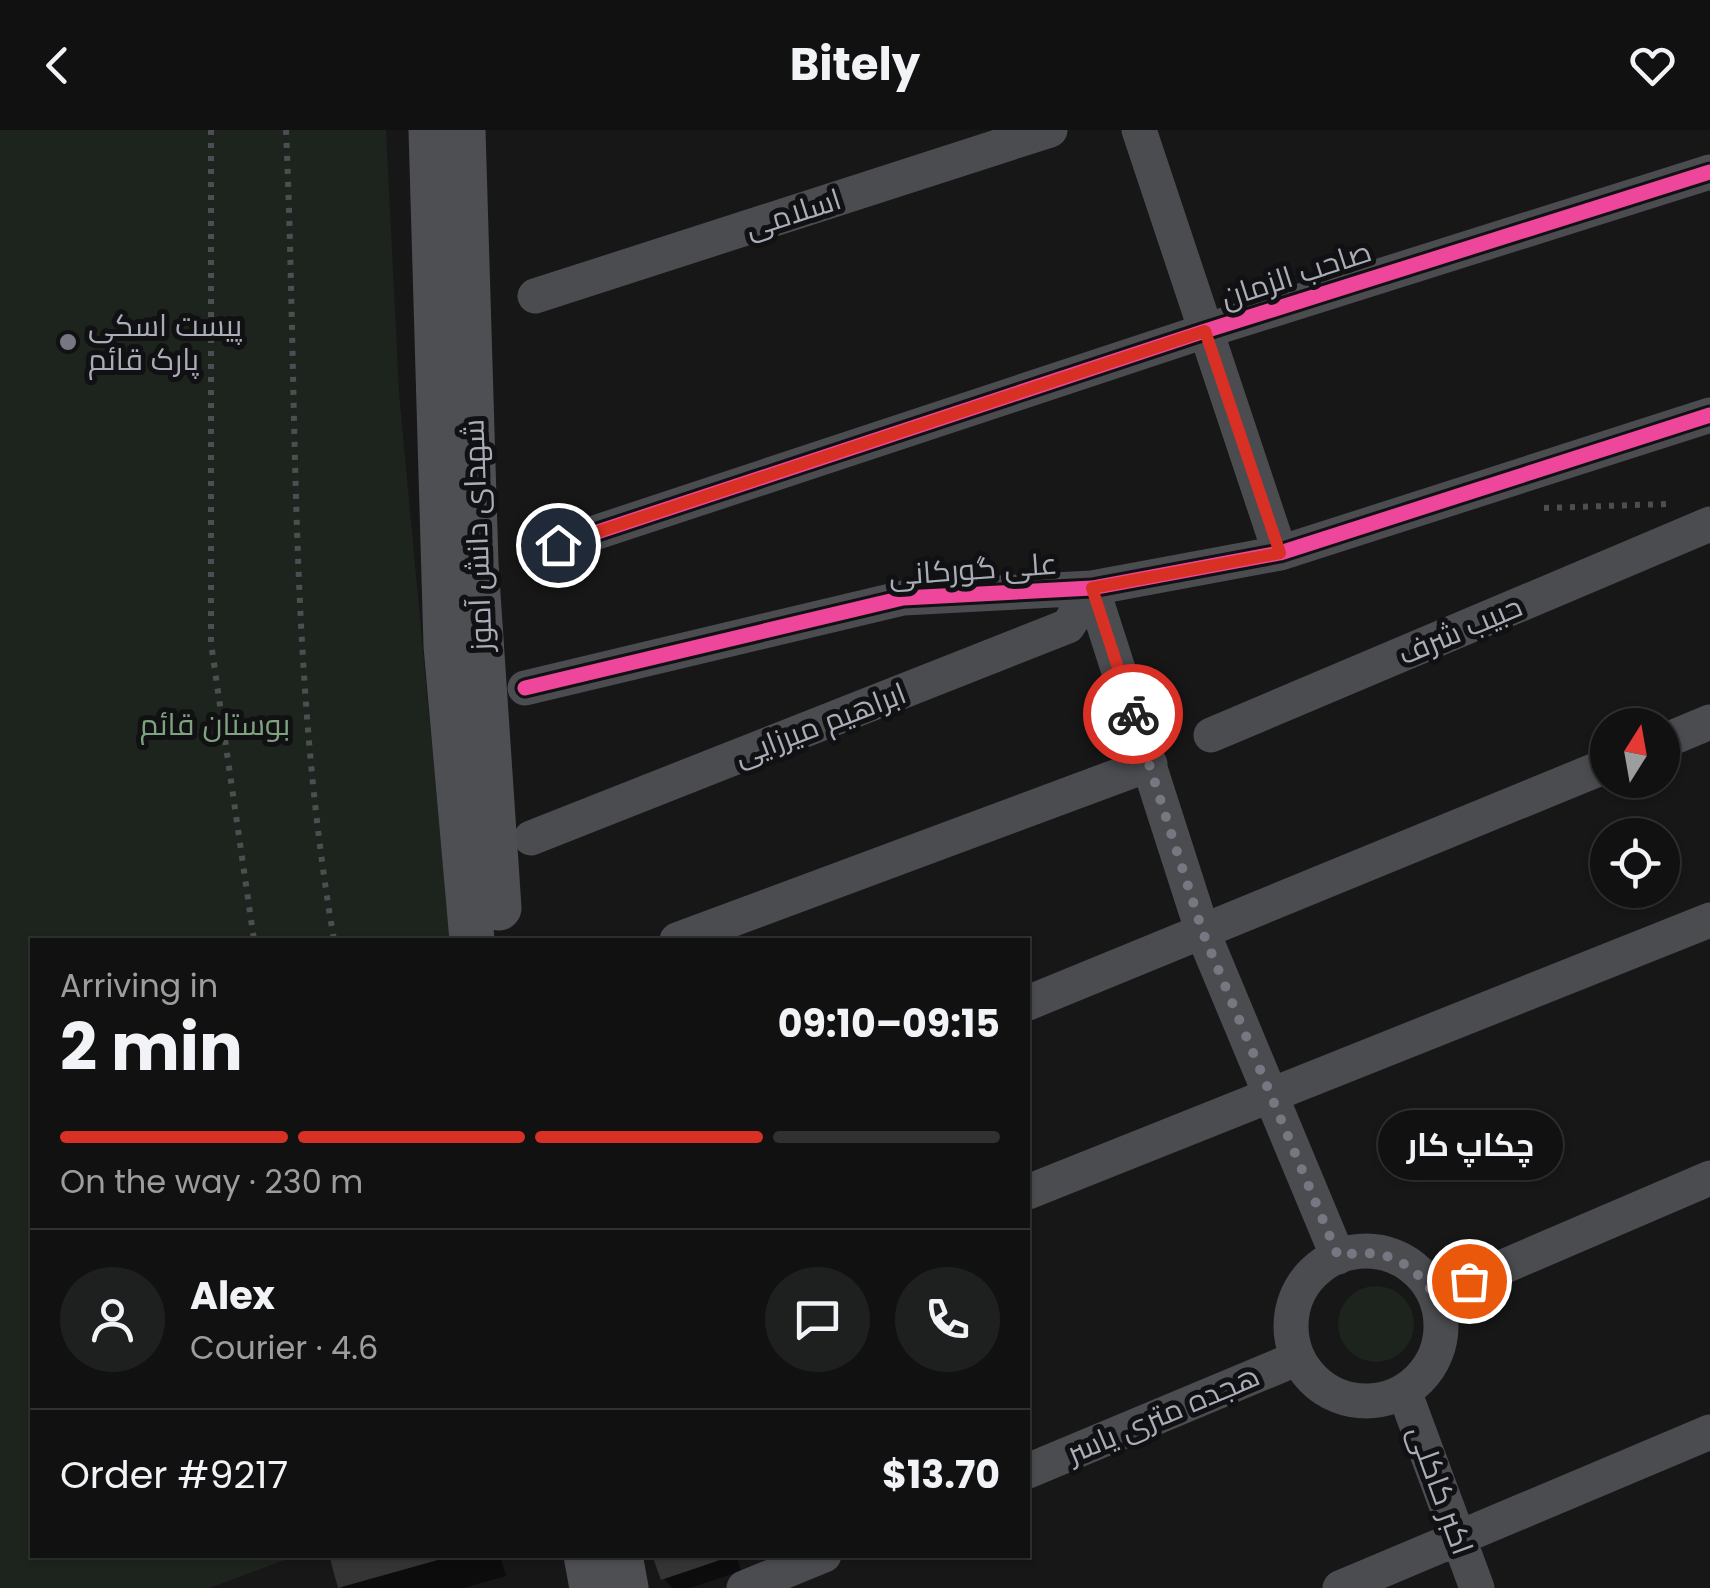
<!DOCTYPE html>
<html lang="en">
<head>
<meta charset="utf-8">
<style>
	body { margin:0; font-family:Poppins,Cairo,sans-serif; background:#1e1f1f; color:#f1f3f6; height:100vh; display:flex; flex-direction:column; font-size:38px; white-space:nowrap }
	* { box-sizing:border-box; margin:0 }
	p { font-size:32px; color:#9c9d9f }
	.icon { flex:none; width:55px; height:55px; fill:none; stroke:currentColor; stroke-width:2; stroke-linecap:round; stroke-linejoin:round }
	.map { position:relative; flex:1; overflow:hidden }
	.side { position:absolute; left:30px; top:808px; width:1000px; height:620px; display:flex; flex-direction:column; background:#111; border-radius:0px; box-shadow:0 2px 8px #0004,0 0 0 2px #303131 }
	.side>* { flex:none }
	.needle { width:65px; rotate:11deg }
	.fabs { position:absolute; left:1590px; top:578px; display:grid; gap:20px }
	.fabs a { display:grid; place-items:center; width:90px; height:90px; border-radius:50%; background:#111; box-shadow:0 2px 8px #0004,0 0 0 2px #303131; font-size:50px }
	.pin { position:absolute; display:grid; place-items:center; width:85px; height:85px; color:#fff; margin:-42px; border:5px solid #fff; border-radius:50%; box-shadow:0 2px 10px #0007 }
	.courier { position:absolute; display:grid; place-items:center; width:100px; height:100px; margin:-50px; border:8px solid #d93025; border-radius:50%; background:#fff; color:#222; box-shadow:0 2px 12px #0007 }
	.bubble { position:absolute; height:70px; border-radius:35px; background:#111; box-shadow:0 2px 8px #0004,0 0 0 2px #303131; font-size:32px; font-weight:700; line-height:70px; text-align:center }
	.head em { font-style:normal; font-weight:700 }
	.head div { display:flex; flex-direction:column-reverse }
	.head { display:flex; align-items:center; justify-content:space-between; height:170px; padding:0 30px }
	h1 { font-size:65px; font-weight:700; line-height:75px }
	.bar { display:grid; grid-template-columns:repeat(4,1fr); gap:15px 10px; align-content:center; height:120px; padding:0 30px }
	.bar i { height:12px; border-radius:8px; background:#303131 }
	.bar .active { background:#d93025 }
	.bar p { grid-column:span 4 }
	.line { display:flex; align-items:center; gap:25px; padding:0 30px; border-top:2px solid #303131 }
	.line div { flex:1 }
	.round { display:grid; place-items:center; flex:none; width:105px; height:105px; border-radius:52px; background:#1e1f1f }
	header { display:flex; justify-content:space-between; align-items:center; height:130px; padding:0 30px; background:#111; font-size:45px; font-weight:700 }
	.map>svg:first-child { display:block }
	.green { fill:#1d241e }
	.shadow { fill:#0007 }
	.building { fill:#353536 }
	.lines { fill:none; stroke-linecap:round; stroke-linejoin:round }
	.path { stroke:#4d4e52; stroke-width:6; stroke-dasharray:5 8; stroke-linecap:butt }
	.minor { stroke:#4b4c50; stroke-width:35 }
	.major { stroke:#4d4f52; stroke-width:45 }
	.cycleway-casing { stroke:#111113; stroke-width:21 }
	.cycleway { stroke:#ed469a; stroke-width:15 }
	.done { stroke:#757880; stroke-width:10; stroke-dasharray:0 18 }
	.route { stroke:#d93025; stroke-width:12 }
	.poi-dot { fill:#757880; stroke:#111113; stroke-width:4 }
	.labels { text-anchor:middle; dominant-baseline:central; stroke-width:10; stroke-linejoin:round; paint-order:stroke }
	.street-label { font-size:30px; fill:#a8adb8; stroke:#111113 }
	.poi-label { font-size:30px; fill:#a8adb8; stroke:#111113; text-anchor:start }
	.park-label { font-size:30px; fill:#7fa381; stroke:#111113 }
</style>
</head>
<body>
<header><svg class="icon" aria-label="back" viewBox="0 0 24 24"><path d="M15 5l-7 7 7 7"/></svg>Bitely<svg class="icon" aria-label="heart" viewBox="0 0 24 24"><path d="M12 20l-8-8c-3-5 5-10 8-4 3-6 11-1 8 4z"/></svg></header>
<div class="map">
<svg width="1710" height="1458" viewBox="0 0 1710 1458">
	<rect width="100%" height="100%" fill="#171717"/>
	<path class="green" d="M0,0h386l13,263 51,547h-418v615h266l-88,33h-210z
		M1338 1194a38 38 0 1 1 76 0a38 38 0 1 1-76 0Z"/>
	<path class="shadow" d="M332,1425h168l6,21 -42,12h-122z
		M655,1425h81l5,16 -51,17h-17l-10,-10z"/>
	<path class="building" d="M329,1425h123v1l-114,32z
		M652,1425h80v1l-71,24z"/>
	<g class="lines">
		<path class="path" d="M211,0v513l43,297
			M286,0c12,270 2,543 48,810
			M1544,378l122,-4"/>
		<path class="minor" d="M1139,0l141,423
			M535,166l515,-166
			M558,415l647,-214 505,-159
			M1092,458l111,345 135,324
			M525,558l378,-90 189,-10 188,-35 430,-138
			M1211,605l499,-211
			M1662,612l48,-20
			M531,708l537,-212 24,-38
			M677,810l473,-176
			M1028,873l580,-238
			M1028,1062l682,-272
			M1291 1196a75 75 0 1 1 150 0a75 75 0 1 1-150 0Z
			M1435,1166l275,-118
			M1404,1261l73,197
			M1028,1341l270,-113
			M744,1458l80,-33
			M1340,1458l370,-156"/>
		<path class="major" d="M431,0l15,516 26,294
			M463,0l13,434 23,344
			M586,1425l6,33
			M620,1425l6,33"/>
		<defs>
			<path id="cycleway" d="M558,415l647,-214 505,-159
				M525,558l378,-90 189,-10 188,-35 430,-138"/>
		</defs>
		<use href="#cycleway" class="cycleway-casing"/>
		<use href="#cycleway" class="cycleway"/>
	</g>
	<g class="lines">
		<path class="done" d="M1133,584l70,219 135,323c43,-9 73,3 97,40l34,-15"/>
		<path class="route" d="M558,415l647,-214 75,222 -188,35 41,126"/>
	</g>
	<circle class="poi-dot" cx="68" cy="212" r="10"/>
	<g class="labels">
		<g class="street-label">
			<text transform="translate(793 83) rotate(-18)">اسلامی</text>
			<text transform="translate(1296 144) rotate(-18)">صاحب الزمان</text>
			<text transform="translate(477 405) rotate(-92)">شهدای دانش آموز</text>
			<text transform="translate(973 439) rotate(-4)">علی گورکانی</text>
			<text transform="translate(1460 500) rotate(-23)">حبیب شرف</text>
			<text transform="translate(820 594) rotate(-21)">ابراهیم میرزایی</text>
			<text transform="translate(1163 1284) rotate(-23)">هجده متری یاسر</text>
			<text transform="translate(1441 1360) rotate(70)">اکبر کاکلی</text>
		</g>
		<g class="poi-label">
			<text x="88" y="195">پیست اسکی<tspan x="88" dy="34">پارک قائم</tspan></text>
		</g>
		<g class="park-label">
			<text x="215" y="594">بوستان قائم</text>
		</g>
	</g>
</svg>
<div class="fabs">
<a><svg class="needle" viewBox="-14 -14 28 28"><path d="M0-13l5 13h-10z" fill="#e53935"/><path d="M0 13l5-13h-10z" fill="#9c9d9f"/></svg></a>
<a><svg class="icon" aria-label="locate" viewBox="0 0 24 24"><circle cx="12" cy="12" r="6"/><path d="M12 2v4M12 18v4M2 12h4M18 12h4"/></svg></a>
</div>
<div class="pin" style="left:1469px;top:1151px;background:#ea580c"><svg class="icon" aria-label="bag" viewBox="0 0 24 24"><path d="M5 8h14l-1 12H6zM9 8a3 3 0 0 1 6 0"/></svg></div>
<div class="pin" style="left:558px;top:415px;background:#1f2937"><svg class="icon" aria-label="home" viewBox="0 0 24 24"><path d="M3 11l9-7 9 7M6 9v11h12V9"/></svg></div>
<div class="courier" style="left:1133px;top:584px"><svg class="icon" aria-label="bike" viewBox="0 0 24 24"><circle cx="6" cy="16" r="4"/><circle cx="18" cy="16" r="4"/><path d="M6 16l4-8h5l3 8M10 8l3 8H6M13 5h3"/></svg></div>
<div class="bubble" style="left:1378px;top:980px;width:185px">چکاپ کار</div>
<section class="side">
<div class="head"><div><h1>2 min</h1><p>Arriving in</p></div><em>09:10–09:15</em></div>
<div class="bar"><i class="active"></i><i class="active"></i><i class="active"></i><i></i><p>On the way · 230 m</p></div>
<div class="line" style="height:180px"><a class="round"><svg class="icon" aria-label="person" viewBox="0 0 24 24"><circle cx="12" cy="8" r="4"/><path d="M4 21q1-7 8-7t8 7"/></svg></a><div><b>Alex</b><p>Courier · 4.6</p></div><a class="round"><svg class="icon" aria-label="chat" viewBox="0 0 24 24"><path d="M4 5h16v11H9l-5 4z"/></svg></a><a class="round"><svg class="icon" aria-label="phone" viewBox="0 0 24 24"><path d="M5 4h4l2 5-3 2q2 4 5 5l2-3 5 2v4C11 20 4 13 5 4z"/></svg></a></div>
<div class="line" style="height:130px"><div>Order #9217</div><b>$13.70</b></div>
</section>
</div>
</body>
</html>
